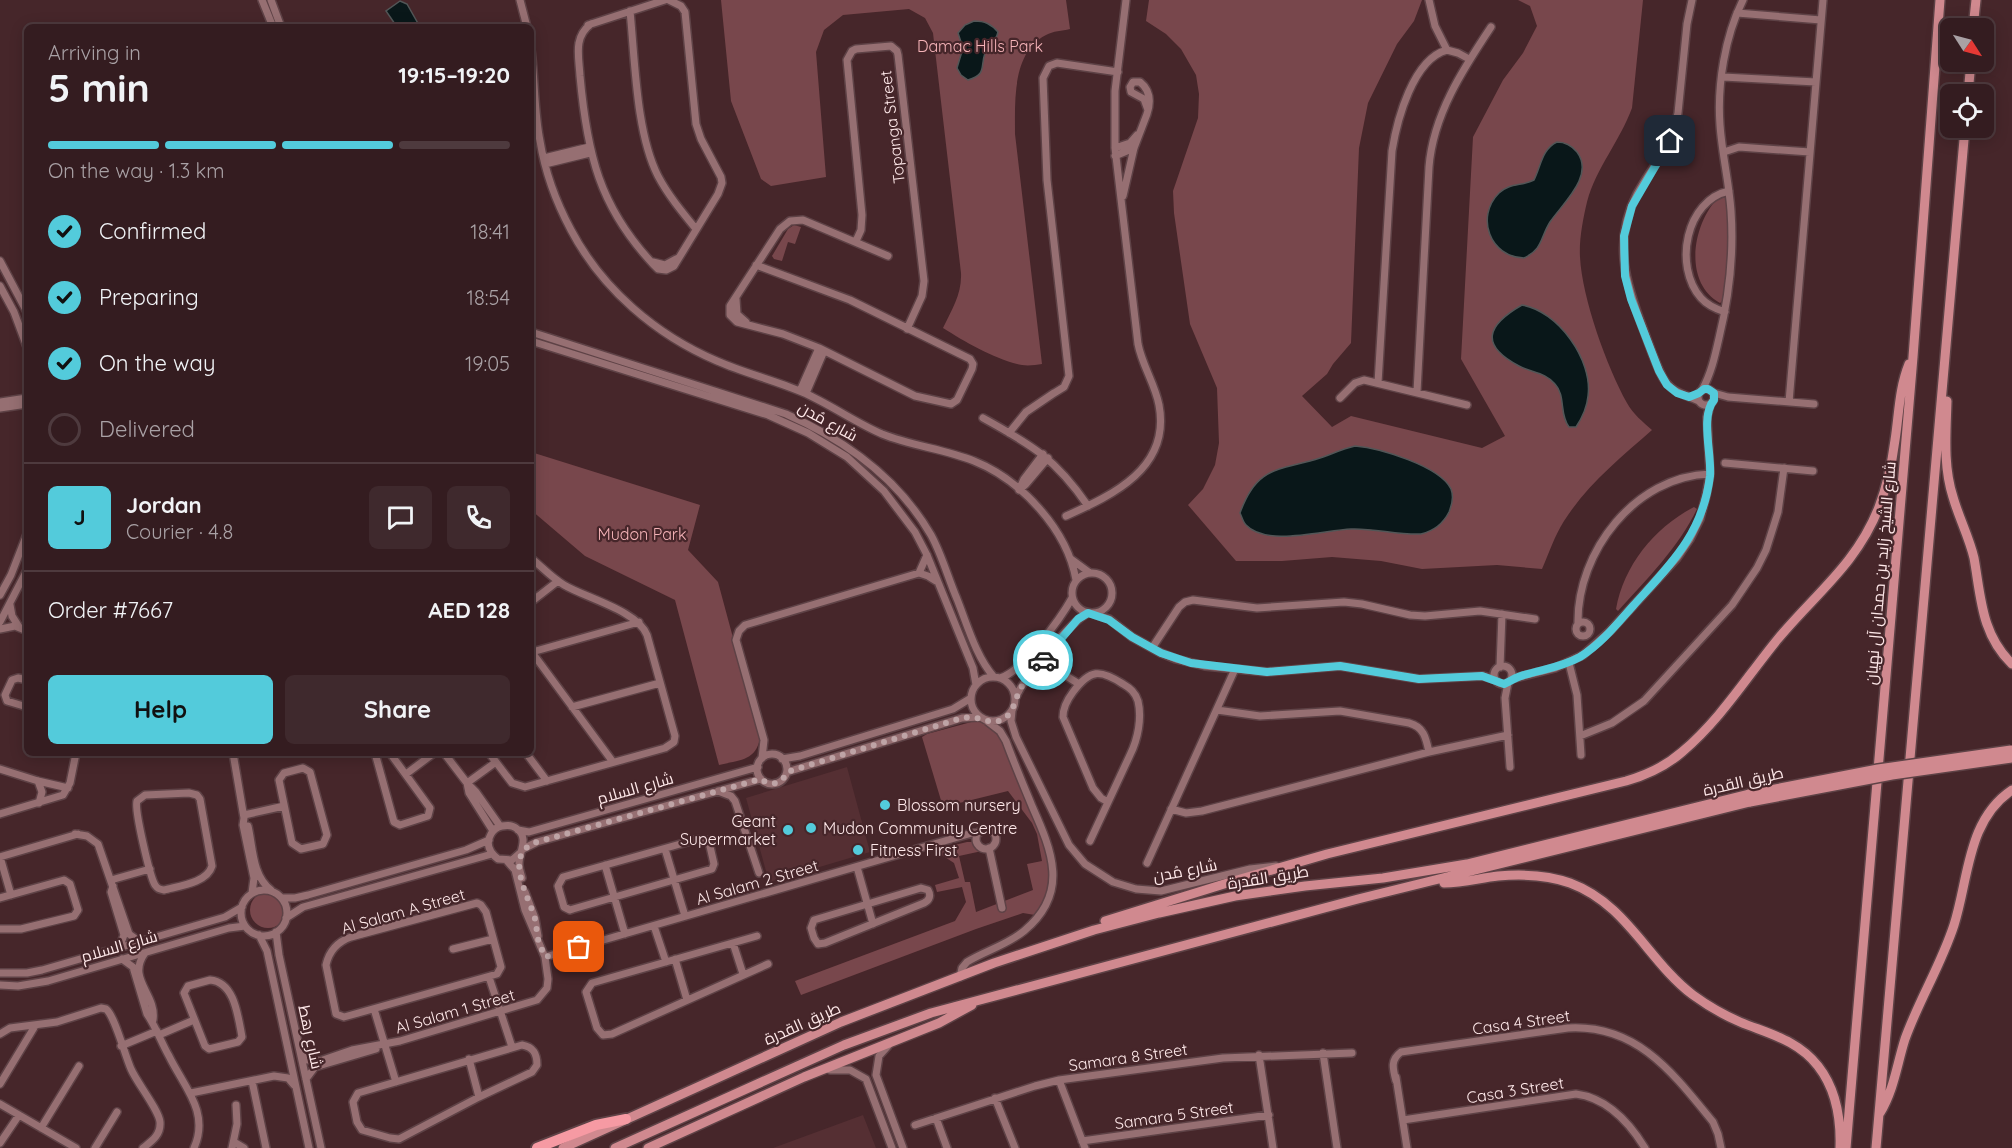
<!DOCTYPE html>
<html lang="en">
<head>
<meta charset="utf-8">
<style>
	body { margin:0; font-family:Quicksand,Cairo,sans-serif; background:#3f292d; color:#f1f3f6; height:100vh; display:flex; flex-direction:column; font-size:22px; white-space:nowrap }
	* { box-sizing:border-box; margin:0 }
	p { font-size:20px; color:#a9a1a5 }
	.icon { flex:none; width:33px; height:33px; fill:none; stroke:currentColor; stroke-width:2; stroke-linecap:round; stroke-linejoin:round }
	.map { position:relative; flex:1; overflow:hidden }
	.details { position:absolute; left:24px; top:24px; width:510px; height:732px; display:flex; flex-direction:column; background:#341c20; border-radius:9px; box-shadow:0 3px 15px #0003,0 0 0 2px #4e3a3e }
	.details>* { flex:none }
	.needle { width:39px; rotate:126deg }
	.controls { position:absolute; left:1940px; top:18px; display:grid; gap:12px }
	.controls a { display:grid; place-items:center; width:54px; height:54px; border-radius:9px; background:#341c20; box-shadow:0 3px 15px #0003,0 0 0 2px #4e3a3e; font-size:30px }
	.pin { position:absolute; display:grid; place-items:center; width:51px; height:51px; color:#fff; margin:-26px; border-radius:12px; box-shadow:0 3px 9px #0006 }
	.courier { position:absolute; display:grid; place-items:center; width:60px; height:60px; margin:-30px; border:4px solid #53cbdb; border-radius:50%; background:#fff; color:#222; box-shadow:0 2px 8px #0007 }
	.overview em { font-style:normal; font-weight:700 }
	.overview div { display:flex; flex-direction:column-reverse }
	.overview { display:flex; align-items:center; justify-content:space-between; height:102px; padding:0 24px }
	h1 { font-size:39px; font-weight:700; line-height:45px }
	.bar { display:grid; grid-template-columns:repeat(4,1fr); gap:9px 6px; align-content:center; height:72px; padding:0 24px }
	.bar i { height:8px; border-radius:4px; background:#4e3a3e }
	.bar .on { background:#53cbdb }
	.bar p { grid-column:span 4 }
	.line { display:flex; align-items:center; gap:15px; padding:0 24px; border-top:2px solid #4e3a3e }
	.line div { flex:1 }
	.round { display:grid; place-items:center; flex:none; width:63px; height:63px; border-radius:9px; background:#3f292d }
	ol { padding:0 24px; list-style:none }
	li { display:flex; align-items:center; gap:18px; height:66px }
	li p { margin-inline-start:auto }
	li .icon { padding:6px; border-radius:50%; background:#53cbdb; color:#111; stroke-width:4 }
	li:last-child { color:#a9a1a5 }
	li i { width:33px; height:33px; border:3px solid #4e3a3e; border-radius:50% }
	.button { display:flex; gap:12px; margin-top:auto; padding:12px 24px }
	.button a { flex:1; height:69px; border-radius:9px; background:#53cbdb; color:#111; font-size:24px; font-weight:700; line-height:69px; text-align:center }
	.button a+a { background:#3f292d; color:#f1f3f6 }
	.map>svg:first-child { display:block }
	.built { fill:#552f33 }
	.green { fill:#78474c }
	.water { fill:#091719; stroke:#525657; stroke-width:1.5 }
	.lines { fill:none; stroke-linecap:round; stroke-linejoin:round }
	.minor-casing { stroke:#5e4246; stroke-width:10 }
	.major-casing { stroke:#5e4246; stroke-width:12 }
	.highway-casing { stroke:#5e4246; stroke-width:14 }
	.minor { stroke:#966f72; stroke-width:7 }
	.major { stroke:#d0898f; stroke-width:9 }
	.highway { stroke:#f69aa3; stroke-width:10 }
	.major-bridge-casing { stroke:#5e4246; stroke-width:12; stroke-linecap:butt }
	.major-bridge { stroke:#d0898f; stroke-width:9 }
	.done { stroke:#bea4a6; stroke-width:6; stroke-dasharray:0 10.8 }
	.route { stroke:#53cbdb; stroke-width:8 }
	.poi-dot { fill:#53cbdb; stroke:#46262a; stroke-width:2 }
	.labels { text-anchor:middle; dominant-baseline:central; stroke-width:4.5; stroke-linejoin:round; paint-order:stroke }
	.park-label { font-size:16px; fill:#f5b3b8; stroke:#46262a }
	.street-label { font-size:16px; fill:#fee8e9; stroke:#46262a }
	.poi-label { font-size:16px; fill:#fee8e9; stroke:#46262a; text-anchor:start }
</style>
</head>
<body>
<div class="map">
<svg width="2012" height="1148" viewBox="0 0 2012 1148">
	<rect width="100%" height="100%" fill="#46262a"/>
	<path class="built" d="M847,767l23,85 -101,30 -23,-84z
		M863,1115l13,33h-103z"/>
	<path class="green" d="M721,0h345l4,29c-8,2 -17,2 -24,6 -34,17 -31,66 -31,99l27,230c-6,1 -14,2 -20,1 -26,-5 -57,-23 -79,-37 9,-19 19,-34 18,-55l-28,-240 -8,-15 -16,-9 -66,6 -19,15 -8,22 10,125 -55,9 -10,-7 -30,-78z
		M1149,0h273l-8,21 -17,23 -29,59 -9,45 -8,195 -18,21 -6,10 -25,22 30,31 19,-11 131,32 23,-12 -44,-77 12,-222 30,-57 20,-27 14,-27 -7,-20 -12,-6h125l-11,108c-12,33 -36,60 -45,94 -4,17 -8,37 -7,55 2,41 27,110 47,146 6,11 16,19 25,27 -32,28 -65,55 -88,91 -9,14 -15,32 -22,48l-45,-4 -75,4 -41,-8 -49,-4 -50,4h-46l-48,-56 15,-16 12,-24 4,-22 -2,-55 -27,-64 -16,-111 -1,-22 25,-73 1,-24 -3,-19 -15,-26 -15,-15 -20,-13z
		M1729,195l2,24 -6,80 -5,4c-38,-21 -27,-81 -1,-106z
		M794,225l7,2 -6,17 -7,-2 -6,19 -8,-2 -2,-3 16,-27z
		M531,452l169,53 -12,45 30,32 42,156c-4,23 -21,22 -41,27l-44,-165 -90,-44 -54,-46z
		M1694,507l3,2c-19,39 -50,70 -79,102l-2,-2c8,-44 39,-82 78,-102z
		M975,721c7,1 15,3 21,8 13,10 58,131 57,149 -1,10 -11,30 -18,37l-12,-2 -47,16 -175,66 -6,-14 160,-60 11,-19 -4,-15 -25,5 -2,-7 24,-7 -5,-15 -20,-13 33,-8h6l9,9 -23,5 6,26h5l6,30 57,-22 -6,-26 15,-3 -5,-27 -5,-11 -24,-32 -65,16 -21,-70 5,-3z
		M250 910a18 18 0 1 1 36 0a18 18 0 1 1-36 0Z"/>
	<path class="water" d="M400,1l7,3 13,23h-23l-11,-16z
		M974,21c11,0 17,3 24,11 -2,10 -9,13 -13,21 -5,15 2,21 -17,27l-7,-5 -4,-7 6,-20 -5,-15 7,-8z
		M1557,142c8,0 15,4 20,10 18,24 -15,52 -27,70 -10,16 -7,27 -26,36 -34,-1 -49,-41 -25,-65 10,-10 24,-7 35,-13 7,-14 8,-31 23,-38z
		M1522,305c36,6 71,55 66,91 -1,11 -6,22 -12,31h-7c-10,-13 -3,-31 -14,-43 -10,-12 -23,-11 -36,-18 -40,-21 -32,-41 3,-61z
		M1355,446c24,2 85,20 96,43 3,8 1,16 -2,23 -6,12 -16,19 -28,22 -24,1 -47,-6 -70,-5 -27,1 -84,18 -105,-4 -3,-3 -4,-8 -6,-12 17,-48 39,-42 80,-55 12,-4 22,-9 35,-12z"/>
	<g class="lines">
		<defs>
			<path id="minor" d="M262,0l11,27
				M271,0l10,27
				M520,0l7,27
				M1429,0l6,26 12,24
				M1692,0l-5,24 -9,89c-8,37 -24,50 -41,81 -25,48 -11,90 7,137 6,16 11,32 19,47 9,15 21,16 36,23
				M630,11c5,49 6,122 28,165 10,19 24,36 38,53
				M1737,13l84,7
				M591,24c-18,13 -12,33 -11,52 7,77 19,131 74,189l4,4 8,1 8,-4 44,-72 4,-11 -1,-6 -20,-38 -5,-15 -11,-112 -4,-6 -12,-6
				M588,25l77,-25
				M531,50c4,30 3,61 9,91 5,31 16,61 31,89 31,59 85,105 146,131 27,12 57,19 85,31 28,12 52,30 80,42 30,12 62,15 92,27 47,19 93,68 102,119
				M1723,77l93,5
				M1115,148l15,-5 7,-8
				M1724,152l15,-5 71,5
				M1115,156l19,-8
				M544,158l45,-11
				M545,164l45,-11
				M1123,196l11,-48 13,-34c4,-12 3,-24 -7,-32h-7l-3,5 1,5 13,7 4,11
				M856,241l5,-11 1,-15 -15,-155 5,-9 4,-2 35,-3 6,5 1,4 26,226 -2,15 -15,33
				M0,261l27,51
				M653,262l12,3 11,-6
				M756,265l94,35 120,59 3,5 -1,5 -15,31 -6,4 -36,-8 -96,-48 -36,-14 -46,-12 -7,-7v-9l50,-77 10,-8 13,-1 85,36
				M0,286l14,26 13,35
				M736,299l1,15 9,8
				M1725,312c-9,-3 -18,-7 -24,-14 -28,-32 -15,-98 28,-107
				M531,332l255,82c59,26 112,64 145,121 11,20 17,43 26,64 10,25 19,58 37,78
				M531,341l237,74 40,18 39,24 37,34 31,41 12,23 46,113 3,17
				M1378,383l14,-232c5,-31 21,-92 55,-101l11,3 11,6
				M1698 397a8 8 0 1 1 16 0a8 8 0 1 1-16 0Z
				M1702,390c9,-16 13,-34 17,-52 10,-41 15,-85 12,-127 -2,-29 -9,-57 -11,-86 -3,-40 5,-89 23,-125
				M800,391l19,-43
				M1417,392l12,-225c4,-52 34,-98 62,-140
				M806,393l18,-42
				M1714,393l14,4 86,7
				M1051,395l13,-8 5,-11 -22,-196 -4,-102 6,-12 8,-3 61,9
				M1340,398l15,-15 9,-3 103,25
				M0,402l27,-4
				M1789,402l34,-402
				M0,408l27,-4
				M983,418c49,27 73,41 105,88
				M1009,433l17,-21 28,-19
				M1725,463l88,8
				M1019,490l5,-11 19,-25
				M1019,490l7,-6 22,-26
				M1066,516c47,-21 105,-48 93,-111 -4,-21 -17,-40 -21,-61l-23,-196v-57l11,-91
				M1071,559l19,14
				M1072 593a20 20 0 1 1 40 0a20 20 0 1 1-40 0Z
				M919,573l8,-18
				M0,595l11,-20 16,-41
				M531,602l27,-21
				M10,605l2,11 7,11
				M1094,614l15,5 23,18 29,16 15,6 29,7 62,6 73,-6 79,13 64,-3 13,4
				M1576 629a7 7 0 1 1 14 0a7 7 0 1 1-14 0Z
				M0,622l27,-52
				M1578,623c-1,-71 57,-147 132,-149
				M0,629l15,-3 12,5
				M1053,648l5,13 7,11
				M1152,648l27,-41 6,-5 8,-2 64,8 87,-6 18,2 48,11 15,1 55,-5 55,8
				M531,651l82,111
				M532,652l107,-30
				M1569,663l8,32 4,60
				M1494 675a9 9 0 1 1 18 0a9 9 0 1 1-18 0Z
				M1500,667l2,-53
				M1036,668l19,1 24,15
				M971 699a22 22 0 1 1 44 0a22 22 0 1 1-44 0Z
				M1000,678c21,-5 61,-60 72,-80
				M1511,679l44,-11 28,-13 27,-24 67,-73 13,-19 10,-20 6,-23 4,-22 -3,-57 3,-12
				M27,680l-9,-2 -6,2 -7,15 2,6 20,6
				M1508,683l-3,15 5,69
				M1016,697c7,-18 55,-76 72,-84
				M572,707l88,-24
				M1217,710l43,6 80,-5 69,12c15,4 17,15 20,29
				M1012,711l-1,10 5,16 53,108 16,19 28,18 23,7 25,2 89,-22 26,-3
				M1580,736l32,-13 32,-22 88,-96 25,-37 9,-18 12,-38 6,-44
				M233,753l11,65 -1,7 11,53 -2,15
				M375,753l19,69 6,3 28,-9 2,-8 -40,-55
				M444,753l23,30 9,9 24,34
				M489,753l23,30 13,4 140,-39 9,-6 1,-6 -28,-101c-9,-24 -61,-37 -83,-50 -12,-7 -22,-18 -33,-27
				M526,753l21,28
				M757 769a15 15 0 1 1 30 0a15 15 0 1 1-30 0Z
				M762,758l2,-18 -28,-100 3,-9 6,-6 174,-52 9,3 8,5
				M782,759l18,-3 153,-47 18,-11
				M303,768l7,4 17,63 -4,9 -22,5 -9,-6 -13,-63 5,-7z
				M0,769l38,12 30,7
				M787,772l175,-54 17,-1
				M406,774l28,-21
				M38,781l4,11 -3,11
				M467,783l2,10 24,38
				M467,783l29,-21
				M718,791l13,5 4,5 24,72
				M189,793l8,2 3,4 12,67c-5,17 -33,20 -48,24 -5,-1 -6,-1 -9,-5 -5,-8 -21,-76 -18,-84l8,-6z
				M1171,809l15,4 16,-2 227,-59 79,-17
				M0,814l63,-19 7,-12 6,-30
				M244,815l40,-9
				M248,826c5,21 4,50 23,64
				M976 839a10 10 0 1 1 20 0a10 10 0 1 1-20 0Z
				M518,830l11,2 229,-65
				M75,834l12,2 11,8 31,90 11,8
				M698,839l8,1 3,2 5,22 -2,5 -139,40 -3,1 -6,-3 -6,-21 5,-9z
				M1090,841l40,-86c8,-16 12,-37 8,-54 -3,-9 -8,-13 -15,-17 -23,-15 -33,-15 -50,8 -6,8 -10,16 -10,25l30,71 8,10 7,4
				M989,848l13,60
				M523,849l14,-7 224,-63
				M665,849l20,67
				M521,852l-9,8 -14,-1c-8,-6 -13,-15 -7,-25 2,-4 6,-7 11,-8 5,-1 10,-1 14,2 14,10 3,23 3,36 0,5 2,10 3,14
				M0,857l78,-23
				M0,857l11,38
				M1147,863l88,-194
				M605,865l20,69
				M857,867l16,57
				M111,880l39,-11
				M113,886l-2,6 13,43 -5,13
				M921,888l7,2c3,5 2,10 -4,13l-99,40 -7,1 -4,-6 -3,-10 3,-8z
				M241 913a23 23 0 1 1 46 0a23 23 0 1 1-46 0Z
				M525,892l10,26 3,18
				M0,898l64,-18 6,4 8,26 -4,6 -53,13h-21
				M282,898h13l13,-3 158,-45 23,-10
				M477,903l4,2 5,7 15,55 -4,7 -153,43 -8,-3 -10,-49c3,-14 11,-23 25,-28z
				M286,918l17,-11 189,-53
				M654,926l12,36
				M276,932l3,23 42,193
				M259,935l8,16 42,197
				M757,936l-165,47 -6,9 11,36 6,7 9,-1 156,-70
				M733,943l10,31
				M453,949l40,-10
				M145,953c-19,26 12,41 8,67
				M545,957l427,-124h7
				M122,959l11,8 14,47c9,13 14,28 22,42 15,31 41,56 25,92
				M675,959l12,41
				M0,973h27l15,-3 183,-53 17,-10
				M489,977l23,70
				M960,977l2,-9 5,-6c18,-11 40,-17 57,-31 46,-38 28,-80 8,-125 -9,-22 -18,-43 -26,-65l-6,-10 -13,-10
				M210,980c25,2 28,37 32,57l-4,5 -29,7 -4,-3 -21,-53 4,-7z
				M0,985l18,1 30,-5 181,-53 16,-2
				M374,1009l22,73
				M0,1034l10,-6 47,-6 44,-14 5,1c9,7 19,47 25,60 6,14 28,41 29,53 1,13 -8,19 -17,26
				M159,1035l35,-15
				M522,1045c11,2 15,8 15,20l-5,7 -53,25 -80,42 -9,-1 -28,-8 -5,-8 -4,-20 5,-9z
				M121,1046l36,-15
				M888,1046l-9,10 -3,19 27,73
				M1323,1053l14,95
				M1259,1055l14,93
				M302,1056l6,4 12,1 32,-11 48,-9 137,-41 10,-12 1,-9 -3,-22 -20,-47 -10,-40 -8,-9
				M469,1059l10,38
				M830,1070h20l16,9 26,69
				M1396,1077l11,71
				M306,1079l9,-12 61,-18
				M1059,1080l26,68
				M252,1081l14,67
				M1396,1081c-3,-12 -6,-21 5,-29l167,-24c69,-4 105,45 145,94l5,12 3,14
				M0,1084l35,-58
				M191,1093l83,-17 14,2 6,7
				M995,1098l20,50
				M0,1104l76,44
				M936,1118l11,30
				M1403,1120l173,-26c31,4 53,28 69,54
				M915,1125l120,-39 24,-6 164,-22 129,-5
				M41,1128l38,-62
				M1082,1141l187,-26
				M234,1142l10,6
				M0,1143l19,-28
				M95,1148l22,-36
				M232,1148l5,-24 -1,-19"/>
			<path id="major" d="M1973,28l3,-28
				M1968,94l3,-32
				M1947,401c-1,33 -4,65 6,96 6,21 16,40 21,61 7,39 7,76 38,106
				M1444,883c19,0 36,-5 54,-7 24,-2 50,-1 72,7 57,21 78,78 123,112 15,11 31,20 47,27 29,12 58,18 78,44 18,23 23,54 22,82
				M1105,921l132,-41 90,-26 299,-73c21,-6 40,-15 56,-29 38,-32 64,-74 95,-112 37,-45 80,-76 102,-133 8,-21 13,-44 16,-67 4,-26 4,-51 14,-76
				M1880,1113c14,-23 17,-49 25,-74 14,-39 36,-74 49,-114 15,-47 13,-105 58,-135
				M563,1148l278,-126 153,-59 100,-33 65,-17 76,-17 70,-10 78,-8 84,-14 282,-70
				M615,1148l229,-103 87,-32 427,-114 392,-97
				M648,1148l156,-71 135,-54 33,-18
				M1846,1148l67,-791 27,-357
				M1876,1148l89,-1020"/>
			<path id="highway" d="M537,1148l59,-23 30,-6"/>
		</defs>
		<use href="#minor" class="minor-casing"/>
		<use href="#major" class="major-casing"/>
		<use href="#highway" class="highway-casing"/>
		<use href="#minor" class="minor"/>
		<use href="#major" class="major"/>
		<use href="#highway" class="highway"/>
		<defs>
			<path id="major-bridge" d="M1749,794l129,-25 133,-19
				M1750,802l142,-27 120,-17"/>
		</defs>
		<use href="#major-bridge" class="major-bridge-casing"/>
		<use href="#major-bridge" class="major-bridge"/>
	</g>
	<g class="lines">
		<path class="done" d="M579,947l-34,10c-2,-6 -6,-12 -7,-18 -2,-8 -1,-16 -4,-23 -7,-23 -31,-63 3,-74l224,-63c10,8 21,5 26,-7l175,-54c16,-3 26,6 37,3 16,-5 15,-23 23,-35 5,-10 14,-18 21,-26"/>
		<path class="route" d="M1043,660l35,-41 10,-6 21,7 23,17 29,16 30,10 76,9 73,-6 79,13 63,-3 22,8c7,-3 12,-7 20,-9 20,-6 38,-8 56,-18 21,-13 37,-33 53,-51 37,-41 70,-72 77,-130 2,-21 -10,-60 4,-76v-7l-6,-4h-4l-5,4 -10,4 -12,-4 -10,-8 -8,-14 -28,-72 -6,-23 -1,-40 8,-30 38,-65"/>
	</g>
	<g class="poi-dot">
		<circle cx="885" cy="805" r="6"/>
		<circle cx="811" cy="828" r="6"/>
		<circle cx="788" cy="830" r="6"/>
		<circle cx="858" cy="850" r="6"/>
	</g>
	<g class="labels">
		<g class="park-label">
			<text x="980" y="46">Damac Hills Park</text>
			<text x="642" y="534">Mudon Park</text>
		</g>
		<g class="street-label">
			<text transform="translate(892 127) rotate(-97)">Topanga Street</text>
			<text transform="translate(828 421) rotate(29)">شارع مُدن</text>
			<text transform="translate(1880 573) rotate(-85)">شارع الشيخ زايد بن حمدان آل نهيان</text>
			<text transform="translate(1743 781) rotate(-13)">طريق القدرة</text>
			<text transform="translate(635 788) rotate(-16)">شارع السلام</text>
			<text transform="translate(1185 870) rotate(-11)">شارع مُدن</text>
			<text transform="translate(1268 877) rotate(-9)">طريق القدرة</text>
			<text transform="translate(757 882) rotate(-16)">Al Salam 2 Street</text>
			<text transform="translate(403 911) rotate(-16)">Al Salam A Street</text>
			<text transform="translate(119 946) rotate(-16)">شارع السلام</text>
			<text transform="translate(455 1011) rotate(-16)">Al Salam 1 Street</text>
			<text transform="translate(1521 1022) rotate(-8)">Casa 4 Street</text>
			<text transform="translate(802 1023) rotate(-24)">طريق القدرة</text>
			<text transform="translate(311 1037) rotate(78)">شارع رهط</text>
			<text transform="translate(1128 1057) rotate(-8)">Samara 8 Street</text>
			<text transform="translate(1515 1090) rotate(-9)">Casa 3 Street</text>
			<text transform="translate(1174 1115) rotate(-8)">Samara 5 Street</text>
		</g>
		<g class="poi-label">
			<text x="897" y="805">Blossom nursery</text>
			<text x="776" y="821" text-anchor="end">Geant<tspan x="776" dy="18">Supermarket</tspan></text>
			<text x="823" y="828">Mudon Community Centre</text>
			<text x="870" y="850">Fitness First</text>
		</g>
	</g>
</svg>
<div class="controls">
<a><svg class="needle" viewBox="-14 -14 28 28"><path d="M0-13l5 13h-10z" fill="#e53935"/><path d="M0 13l5-13h-10z" fill="#a9a1a5"/></svg></a>
<a><svg class="icon" aria-label="locate" viewBox="0 0 24 24"><circle cx="12" cy="12" r="6"/><path d="M12 2v4M12 18v4M2 12h4M18 12h4"/></svg></a>
</div>
<div class="pin" style="left:579px;top:947px;background:#ea580c"><svg class="icon" aria-label="bag" viewBox="0 0 24 24"><path d="M5 8h14l-1 12H6zM9 8a3 3 0 0 1 6 0"/></svg></div>
<div class="pin" style="left:1670px;top:141px;background:#1f2937"><svg class="icon" aria-label="home" viewBox="0 0 24 24"><path d="M3 11l9-7 9 7M6 9v11h12V9"/></svg></div>
<div class="courier" style="left:1043px;top:660px"><svg class="icon" aria-label="car" viewBox="0 0 24 24"><path d="M5 17H2v-5l4-1 3-4h7l3 4 3 1v5h-3M9 17h6M6 11h13"/><circle cx="7" cy="17" r="2"/><circle cx="17" cy="17" r="2"/></svg></div>
<section class="details">
<div class="overview"><div><h1>5 min</h1><p>Arriving in</p></div><em>19:15–19:20</em></div>
<div class="bar"><i class="on"></i><i class="on"></i><i class="on"></i><i></i><p>On the way · 1.3 km</p></div>
<ol>
<li><svg class="icon" aria-label="check" viewBox="0 0 24 24"><path d="M5 12l5 5 9-10"/></svg>Confirmed<p>18:41</p></li>
<li><svg class="icon" aria-label="check" viewBox="0 0 24 24"><path d="M5 12l5 5 9-10"/></svg>Preparing<p>18:54</p></li>
<li><svg class="icon" aria-label="check" viewBox="0 0 24 24"><path d="M5 12l5 5 9-10"/></svg>On the way<p>19:05</p></li>
<li><i></i>Delivered</li>
</ol>
<div class="line" style="height:108px"><b class="round" style="background:#53cbdb;color:#111">J</b><div><b>Jordan</b><p>Courier · 4.8</p></div><a class="round"><svg class="icon" aria-label="chat" viewBox="0 0 24 24"><path d="M4 5h16v11H9l-5 4z"/></svg></a><a class="round"><svg class="icon" aria-label="phone" viewBox="0 0 24 24"><path d="M5 4h4l2 5-3 2q2 4 5 5l2-3 5 2v4C11 20 4 13 5 4z"/></svg></a></div>
<div class="line" style="height:78px"><div>Order #7667</div><b>AED 128</b></div>
<div class="button"><a>Help</a><a>Share</a></div>
</section>
</div>
</body>
</html>
